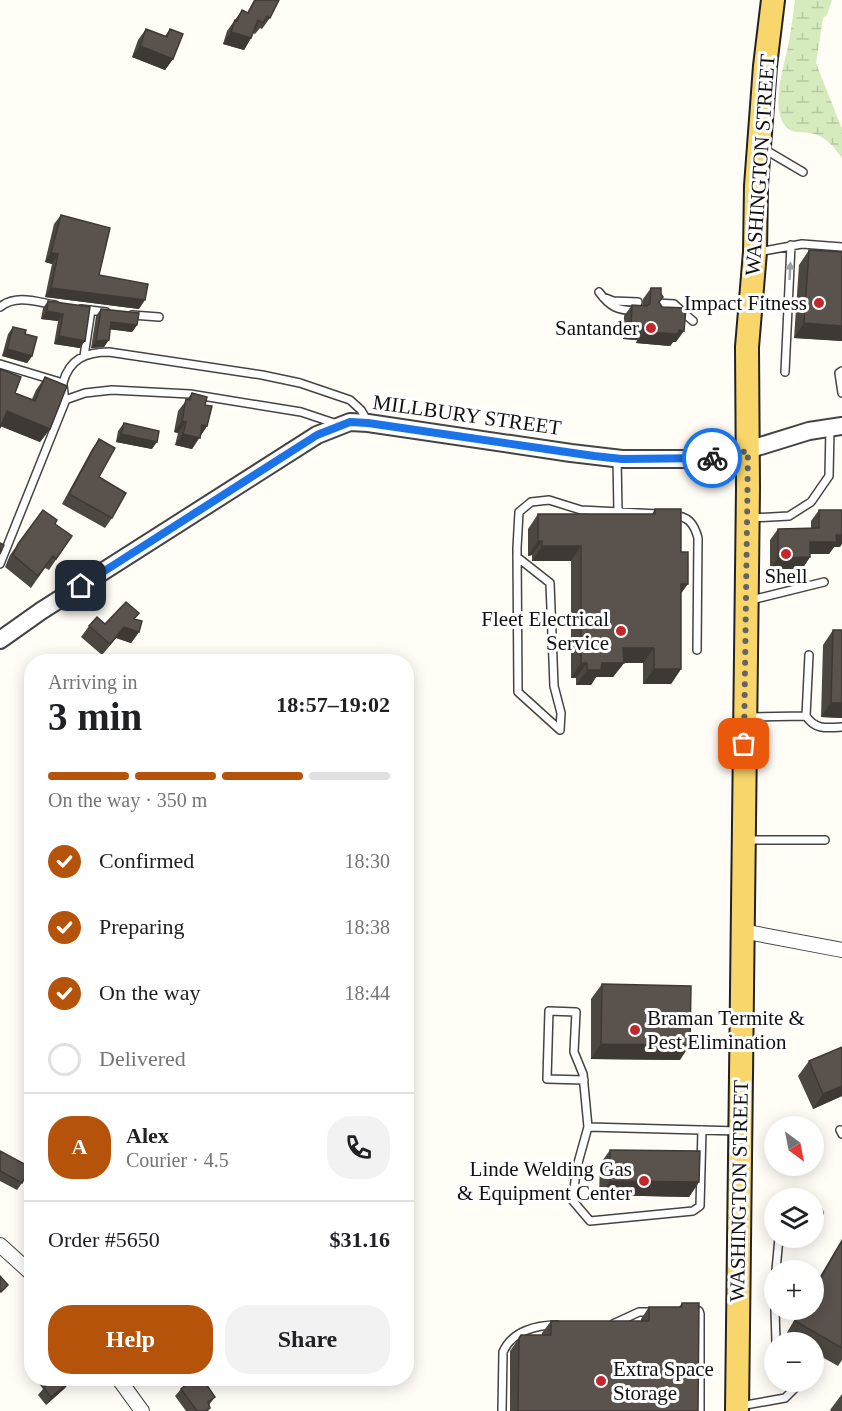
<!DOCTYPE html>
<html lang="en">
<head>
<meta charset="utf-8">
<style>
	body { margin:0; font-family:"Times New Roman",serif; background:#f2f2f2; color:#202124; height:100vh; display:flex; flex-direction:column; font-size:22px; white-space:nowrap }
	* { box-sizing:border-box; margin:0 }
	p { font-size:20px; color:#757577 }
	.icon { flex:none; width:33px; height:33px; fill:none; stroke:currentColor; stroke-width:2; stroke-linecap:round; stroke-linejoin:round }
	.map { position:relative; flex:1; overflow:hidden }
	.sheet { position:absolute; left:24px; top:654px; width:390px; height:732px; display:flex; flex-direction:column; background:#fff; border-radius:24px; box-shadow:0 3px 15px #0003 }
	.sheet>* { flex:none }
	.needle { width:39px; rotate:148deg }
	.fabs { position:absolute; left:764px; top:1116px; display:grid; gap:12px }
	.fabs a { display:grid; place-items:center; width:60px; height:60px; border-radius:50%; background:#fff; box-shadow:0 3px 15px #0003; font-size:30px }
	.pin { position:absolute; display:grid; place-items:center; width:51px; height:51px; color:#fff; margin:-26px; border-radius:12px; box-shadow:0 3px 9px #0006 }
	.courier { position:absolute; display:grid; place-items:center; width:60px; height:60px; margin:-30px; border:4px solid #1a73e8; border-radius:50%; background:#fff; color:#222; box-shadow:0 2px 8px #0007 }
	.summary em { font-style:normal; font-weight:700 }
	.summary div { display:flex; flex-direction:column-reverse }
	.summary { display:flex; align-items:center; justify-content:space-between; height:102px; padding:0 24px }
	h1 { font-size:39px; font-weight:700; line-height:45px }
	.bar { display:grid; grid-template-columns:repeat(4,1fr); gap:9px 6px; align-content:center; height:72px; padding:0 24px }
	.bar i { height:8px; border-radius:4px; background:#e0e0e0 }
	.bar .active { background:#b45309 }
	.bar p { grid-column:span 4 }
	.line { display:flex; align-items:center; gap:15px; padding:0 24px; border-top:2px solid #e0e0e0 }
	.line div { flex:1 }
	.round { display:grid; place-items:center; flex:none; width:63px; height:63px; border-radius:24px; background:#f2f2f2 }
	ol { padding:0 24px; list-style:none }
	li { display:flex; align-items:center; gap:18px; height:66px }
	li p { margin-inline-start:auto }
	li .icon { padding:6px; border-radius:50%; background:#b45309; color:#fff; stroke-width:4 }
	li:last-child { color:#757577 }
	li i { width:33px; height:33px; border:3px solid #e0e0e0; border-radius:50% }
	.primary-button { display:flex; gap:12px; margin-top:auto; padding:12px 24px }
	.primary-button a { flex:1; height:69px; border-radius:24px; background:#b45309; color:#fff; font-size:24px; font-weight:700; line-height:69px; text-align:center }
	.primary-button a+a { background:#f2f2f2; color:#202124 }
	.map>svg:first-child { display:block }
	.wetland { fill:url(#wetland-marsh) }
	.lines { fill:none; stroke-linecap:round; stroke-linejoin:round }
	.service-casing { stroke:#444; stroke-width:10 }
	.minor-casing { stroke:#444; stroke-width:16 }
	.tertiary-casing { stroke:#444; stroke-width:20 }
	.primary-casing { stroke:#222; stroke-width:26 }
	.service { stroke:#fff; stroke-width:7 }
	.minor { stroke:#fff; stroke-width:14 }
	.tertiary { stroke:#fff; stroke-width:16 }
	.primary { stroke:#f9d66b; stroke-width:22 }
	.wall { fill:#4d4742 }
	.shaded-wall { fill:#3f3936 }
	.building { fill:#5a524d; stroke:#3f3936; stroke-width:1.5 }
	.oneway { fill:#a0a0a0 }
	.done { stroke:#646461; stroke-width:6; stroke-dasharray:0 10.8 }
	.route { stroke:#1a73e8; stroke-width:8 }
	.poi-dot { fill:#c4262e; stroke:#fff; stroke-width:2 }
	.labels { text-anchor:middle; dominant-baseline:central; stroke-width:6; stroke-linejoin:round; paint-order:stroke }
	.street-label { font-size:21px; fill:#111; stroke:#fff }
	.poi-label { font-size:21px; fill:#111; stroke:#fff; text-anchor:end }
</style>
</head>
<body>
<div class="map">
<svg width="842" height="1411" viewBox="0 0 842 1411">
	<defs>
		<pattern id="wetland-marsh" width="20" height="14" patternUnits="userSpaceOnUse" patternTransform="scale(1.5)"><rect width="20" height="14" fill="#d5ebbd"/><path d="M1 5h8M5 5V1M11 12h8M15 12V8" fill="none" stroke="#b6c8a1"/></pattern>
	</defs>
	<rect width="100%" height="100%" fill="#fffdf5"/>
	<path class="wetland" d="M795,0h37l-5,15 -4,3 -7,45 26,66v29c-8,-11 -17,-23 -32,-25 -5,-1 -14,0 -18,-2 -25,-12 -8,-66 -4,-84 3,-16 5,-32 7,-47z"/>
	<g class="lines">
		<defs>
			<path id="service" d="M764,149l39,23
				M758,252l44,-8 40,3
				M599,292c11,15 18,18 36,19
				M603,297l10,4 25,1
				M658,303l16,1 10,9
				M0,307c16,-13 37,-5 55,-2
				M81,309l25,3
				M677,314l9,1 7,6
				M132,315l27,2
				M84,356l7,-46
				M0,364l63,19c6,-24 23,-31 46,-31l153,23 38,8 50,17 11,10 7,12
				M842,371l-3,2 3,20
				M785,372l6,-127
				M65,400l20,-7 27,-3 78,4 111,18 36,12
				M617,458l1,54
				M672,515c16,1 22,8 26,23l-1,112
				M750,518l39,-2 22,-14 18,-26 1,-48
				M517,557l33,26 4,103 7,27 -1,17 -42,-38 -1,-144 2,-36 12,-10 18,-2 32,10 77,4
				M0,564l65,-162 -2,-17
				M751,600l73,-18
				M806,716l3,-61
				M750,717l56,-1c9,14 21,12 36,11
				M748,840h77
				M584,1080l-37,-1 2,-68 27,1 -2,40 9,22 5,53 150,4
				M588,1127l-12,43 -3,31 17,20 103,-10 7,-5 2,-76
				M840,1130l2,4
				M813,1207l6,6 -6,9
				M776,1270l3,-32
				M774,1289v6
				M691,1308l8,3 1,3v97
				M775,1310l1,32
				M613,1324l26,-12h14
				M740,1406l45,-8 16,-16
				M502,1411l1,-59c9,-21 33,-27 54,-27"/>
			<path id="minor" d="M742,931l100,19
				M0,1245l32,29
				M118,1378l24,33"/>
			<path id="tertiary" d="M0,640l41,-29 276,-176 33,-13 18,1 203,30 51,6h80l26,-3 81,-25 33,-5"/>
			<path id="primary" d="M737,1411l11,-923 -1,-141 8,-95 1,-66 9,-120 8,-66"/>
		</defs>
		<use href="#service" class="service-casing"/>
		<use href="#minor" class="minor-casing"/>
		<use href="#tertiary" class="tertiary-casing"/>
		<use href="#primary" class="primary-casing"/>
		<use href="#service" class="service"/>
		<use href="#minor" class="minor"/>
		<use href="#tertiary" class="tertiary"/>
		<use href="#primary" class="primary"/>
	</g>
	<path class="wall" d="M254,0h25l-9,18 -8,11 -2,-1 -5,6 -2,-1 -2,5 -7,12 -21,-6 4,-13 15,-21 5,3z
		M146,29l19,7 5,-7 3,30 -8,11 -33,-13 6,-17z
		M61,215l38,60 40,34 -94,-12 7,-33 -7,-2 9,-38z
		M809,250l33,2v89l-48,-3 5,-73z
		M651,288l8,14 17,40h-3l-3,4 -34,-3 1,-3 -14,-1 1,-23 8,-11 10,1 1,-7z
		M48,301l42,6 -10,41 -26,-4 4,-23 -17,-2 2,-11z
		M101,309l36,16 -5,7 -22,-3 -6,18 -13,1 5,-32z
		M13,327l19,29 -5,7 -25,-7 6,-22z
		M45,377l5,52 -10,13 -39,-16 14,-33 17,6 4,-9z
		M192,393l13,12 2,21 -15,23 -17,-4 3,-12 -4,-1 4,-21z
		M124,423l28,26 -36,-7 2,-11z
		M99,439v38l13,41 -7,10 -43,-24 30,-55z
		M655,509l26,85v75l-10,15h-28v-21h-19l-11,14h-17l-5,8h-15v-7h-5v-117h-39v-6l-4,1v-27l10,-15h114z
		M43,510l12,14 17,12 -23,34 -4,-2 -14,20 -26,-21 5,-12z
		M819,510l21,37h-6l-5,7h-19v3l-8,12h-32v-29l8,-11 33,-1v-7z
		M139,613l-5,6 5,13 -8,11 -15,-5 -14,17 -21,-18 8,-11 16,-2z
		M833,630h9v88l-21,-1 2,-72z
		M602,984l78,76 -89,-1v-60z
		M842,1047v49l-29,13 -15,-33 11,-15z
		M610,1150l89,32 -10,15 -90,-2 1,-31z
		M0,1151l22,32 -5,7 -17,-9z
		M842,1239v121l-4,6 -25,-14v-10h-16l-12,-6 15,-26h13v-22z
		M682,1303l16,108h-188v-60l11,-16h21v-2l9,-12h90v-2l8,-12h30z
		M35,1378h34l-4,10 -19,17 -8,-10 5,-6z
		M195,1383l20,14 -6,8 1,3 -2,3h-22l-11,-15 6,-7z
		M842,1394v17h-11l-1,-1z"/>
	<path class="shaded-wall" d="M231,32l20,6 -7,12 -21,-6z
		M140,46l33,13 -8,11 -33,-13z
		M51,253l7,1 -6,10 -7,-2z
		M51,288l94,12 -6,9 -94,-12z
		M47,311l16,3 -5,7 -17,-2z
		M111,322l26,3 -5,7 -26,-3z
		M804,323l38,3v15l-48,-3z
		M631,327l13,1 -7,12 -14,-1z
		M679,330l5,1 -8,11h-3l-3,4 -34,-3 8,-11z
		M59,336l26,5 -5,7 -26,-4z
		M109,340l-5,7 -13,1 5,-7z
		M7,349l25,7 -5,7 -25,-7z
		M7,411l43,18 -10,13 -40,-16z
		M182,421l4,1 -8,11 -4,-1z
		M202,425l5,1 -15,23 -17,-4 8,-11z
		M121,434l36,8 -5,7 -36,-7z
		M836,535h6v9l-2,3h-6l-5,7h-27l8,-12z
		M538,541h4l-10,14 -4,1z
		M542,546h39l-10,15h-39z
		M810,557l-8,12h-32l8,-11z
		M681,584h7l-11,15z
		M124,627l15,5 -8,11 -15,-5 -14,17z
		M623,648h31l-11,15h-19l-11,14h-17l-5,8h-15l11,-15 15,-7z
		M581,663h6l-11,15h-5z
		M654,669h27l-10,15h-28z
		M831,703h11v15l-21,-1z
		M601,1044l89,1 -10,15 -89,-1z
		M842,1086v10l-29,13 10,-15z
		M610,1181l89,1 -10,15 -90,-2z
		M71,1381l-6,7 -19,17 5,-8z"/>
	<path class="building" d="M255,0h24l-9,18 -3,-2 -4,7 -5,-3 -7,18 -20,-6 4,-12 2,1 5,-11 6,3z
		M146,29l21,8 3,-8 13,5 -10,25 -33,-13z
		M61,215l49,13 -11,47 49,9 -3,16 -94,-12 7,-34 -7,-1z
		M809,250l33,2v74l-38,-3z
		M651,288h10v6l2,3 -4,5 3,5 24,1 -2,23 -5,-1 -1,4 -34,-2v-4l-13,-1 1,-22 14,1 4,-2z
		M48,301l42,6 -5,34 -26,-5 4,-22 -16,-3z
		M101,309l38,4 -2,12 -26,-3 -2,18 -13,1z
		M13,327l13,3 -1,4 12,3 -5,19 -25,-7z
		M0,369l21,8 -6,16 20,8 10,-24 22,9 -17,43 -43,-18 -7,17z
		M192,393l15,4 -2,8 7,1 -5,20 -5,-1 -2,13 -17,-4 3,-12 -4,-1 4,-22 4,1z
		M124,423l35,8 -2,11 -36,-8z
		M99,439l16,9 -16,29 27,16 -14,25 -43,-24z
		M655,509h26v43h7v32h-7v85h-27v-21h-31l1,15h-22l-1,7h-14v-7h-6v-117h-39v-5h-4v-27h117z
		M43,510l14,10 -2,4 17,12 -16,23 -3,-3 -15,20 -25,-21 5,-11z
		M819,510h23v25h-6l1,7h-27v15l-32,1v-29l41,-1z
		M0,543l4,2 -4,9z
		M126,602l13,11 -5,6 8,2 -3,11 -15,-5 -14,17 -21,-18 8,-9 8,7z
		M833,630h9v73h-11z
		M602,984l89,2 -1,59 -89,-1z
		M842,1047v39l-19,8 -14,-33z
		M610,1150l90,1 -1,31 -89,-1z
		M0,1151l30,16 -8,16 -22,-12z
		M842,1241v107l-47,-27 7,-11h11v-19z
		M0,1276l8,9 -7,7 -1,-2z
		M682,1303h17l-1,108h-180l1,-73 2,-3h30v-14h98v-14h33z
		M46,1378h23l2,3 -20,16 -7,-9 6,-5z
		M200,1378h2l13,19 -7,5 2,6 -4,3h-9l-16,-22 11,-9 3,3z"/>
	<defs><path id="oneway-solid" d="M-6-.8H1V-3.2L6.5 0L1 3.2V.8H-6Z" transform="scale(1.5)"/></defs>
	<use class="oneway" href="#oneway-solid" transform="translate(790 271) rotate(-87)"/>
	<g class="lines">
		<path class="done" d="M712,458l36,-7 -4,293"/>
		<path class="route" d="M81,586l236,-151 33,-13 18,1 226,33 28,3 90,-1"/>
	</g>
	<g class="poi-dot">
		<circle cx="819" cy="303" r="6"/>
		<circle cx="651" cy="328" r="6"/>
		<circle cx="786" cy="554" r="6"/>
		<circle cx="621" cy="631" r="6"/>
		<circle cx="635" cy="1030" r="6"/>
		<circle cx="644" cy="1181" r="6"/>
		<circle cx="601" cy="1381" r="6"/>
	</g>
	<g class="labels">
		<g class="street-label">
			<text transform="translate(760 165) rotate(-86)">WASHINGTON STREET</text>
			<text transform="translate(467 415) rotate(8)">MILLBURY STREET</text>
			<text transform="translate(739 1191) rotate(-89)">WASHINGTON STREET</text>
		</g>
		<g class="poi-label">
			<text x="807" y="303">Impact Fitness</text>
			<text x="639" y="328">Santander</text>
			<text x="786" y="576" text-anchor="middle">Shell</text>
			<text x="609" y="619">Fleet Electrical<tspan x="609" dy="24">Service</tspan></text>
			<text x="647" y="1018" text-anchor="start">Braman Termite &amp;<tspan x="647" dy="24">Pest Elimination</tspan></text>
			<text x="632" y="1169">Linde Welding Gas<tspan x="632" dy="24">&amp; Equipment Center</tspan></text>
			<text x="613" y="1369" text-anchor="start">Extra Space<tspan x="613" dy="24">Storage</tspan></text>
		</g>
	</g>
</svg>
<div class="fabs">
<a><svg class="needle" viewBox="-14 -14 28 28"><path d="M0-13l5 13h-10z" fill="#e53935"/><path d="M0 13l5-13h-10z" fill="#757577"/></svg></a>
<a><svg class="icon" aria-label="layers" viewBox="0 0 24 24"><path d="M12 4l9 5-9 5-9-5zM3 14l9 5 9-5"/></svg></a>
<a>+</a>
<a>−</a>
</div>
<div class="pin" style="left:744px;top:744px;background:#ea580c"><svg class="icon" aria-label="bag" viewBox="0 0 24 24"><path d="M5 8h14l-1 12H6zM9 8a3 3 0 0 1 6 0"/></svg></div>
<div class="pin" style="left:81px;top:586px;background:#1f2937"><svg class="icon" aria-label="home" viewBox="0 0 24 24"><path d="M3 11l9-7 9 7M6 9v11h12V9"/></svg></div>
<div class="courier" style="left:712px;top:458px"><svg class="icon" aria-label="bike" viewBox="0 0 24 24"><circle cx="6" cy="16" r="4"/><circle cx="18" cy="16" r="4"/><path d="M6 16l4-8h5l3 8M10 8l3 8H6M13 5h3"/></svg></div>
<section class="sheet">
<div class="summary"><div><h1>3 min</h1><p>Arriving in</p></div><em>18:57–19:02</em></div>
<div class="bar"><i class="active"></i><i class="active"></i><i class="active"></i><i></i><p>On the way · 350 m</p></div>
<ol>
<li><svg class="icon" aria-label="check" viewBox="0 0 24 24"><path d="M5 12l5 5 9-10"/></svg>Confirmed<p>18:30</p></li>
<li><svg class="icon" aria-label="check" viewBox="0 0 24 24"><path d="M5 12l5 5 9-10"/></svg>Preparing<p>18:38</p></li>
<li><svg class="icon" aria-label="check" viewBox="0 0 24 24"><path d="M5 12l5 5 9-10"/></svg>On the way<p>18:44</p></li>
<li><i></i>Delivered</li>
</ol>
<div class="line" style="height:108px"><b class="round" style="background:#b45309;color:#fff">A</b><div><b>Alex</b><p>Courier · 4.5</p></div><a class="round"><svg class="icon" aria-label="phone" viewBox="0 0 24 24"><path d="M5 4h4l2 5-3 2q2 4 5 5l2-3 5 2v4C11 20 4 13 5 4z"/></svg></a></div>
<div class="line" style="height:78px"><div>Order #5650</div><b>$31.16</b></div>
<div class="primary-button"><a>Help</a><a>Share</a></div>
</section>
</div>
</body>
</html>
